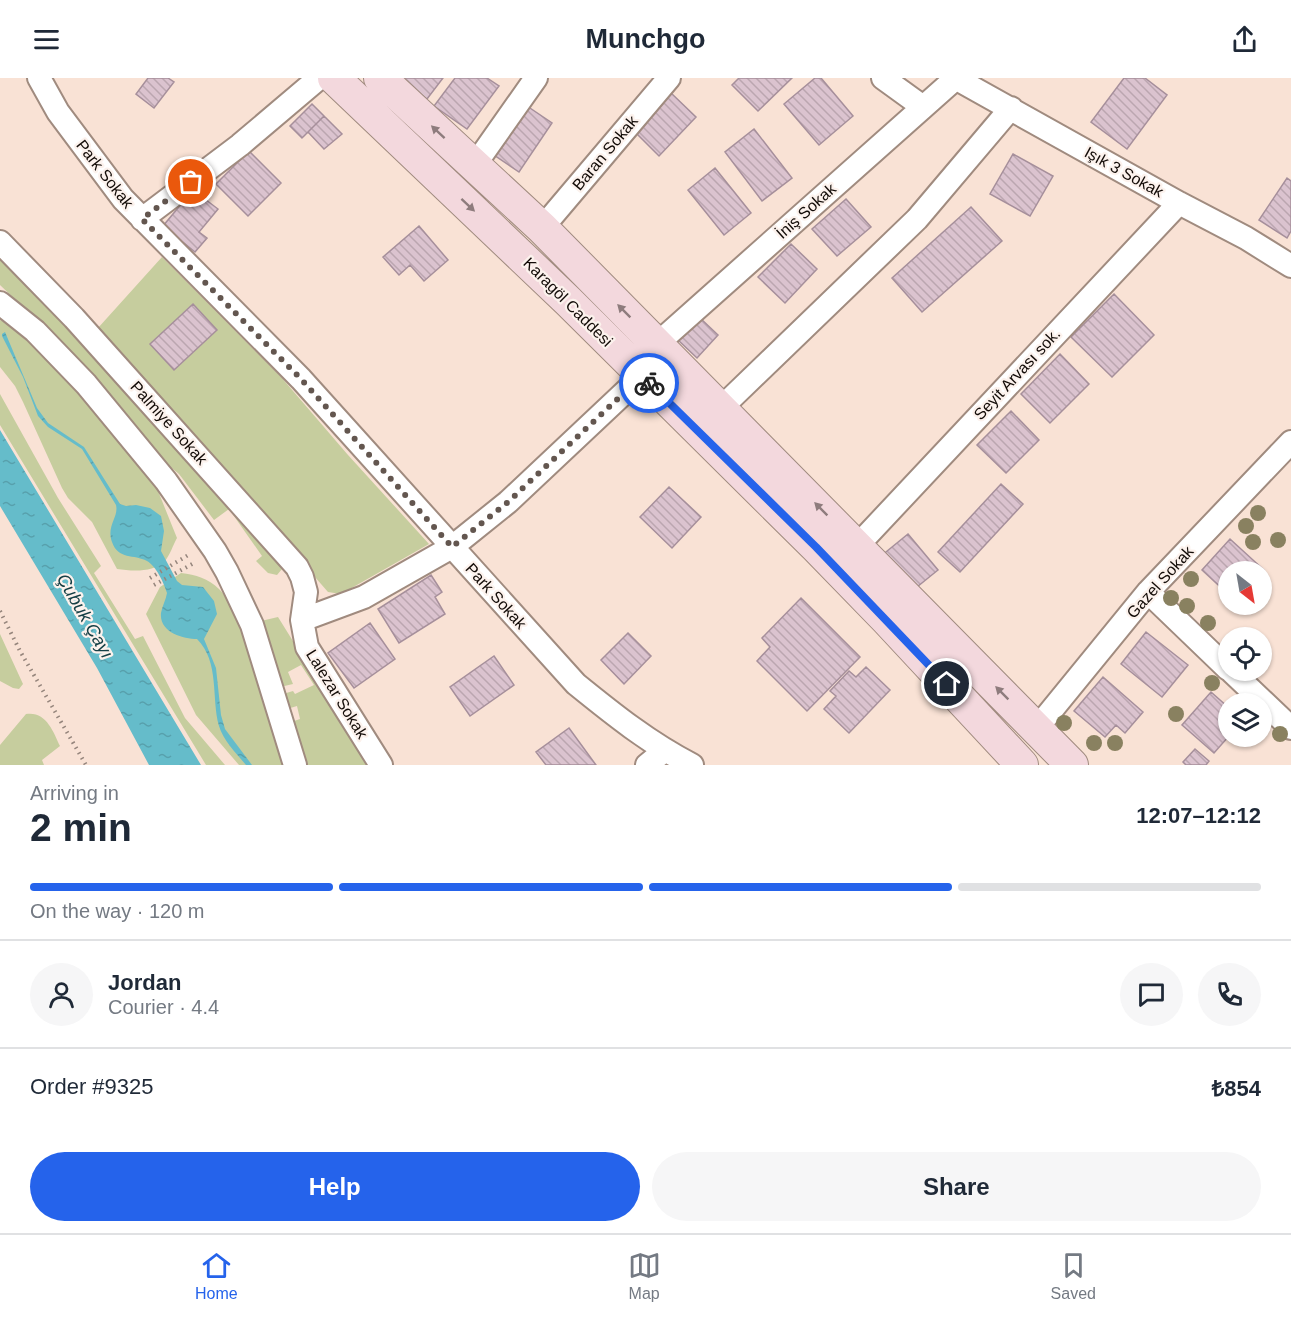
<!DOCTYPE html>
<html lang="en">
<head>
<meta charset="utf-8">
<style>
	body { margin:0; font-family:Arial,sans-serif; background:#f6f6f7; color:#1f2937; height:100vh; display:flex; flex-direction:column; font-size:22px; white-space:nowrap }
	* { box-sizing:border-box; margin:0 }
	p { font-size:20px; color:#747a83 }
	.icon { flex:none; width:33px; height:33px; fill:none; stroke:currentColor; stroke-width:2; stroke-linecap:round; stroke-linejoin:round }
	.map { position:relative; height:687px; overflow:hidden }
	.sheet { display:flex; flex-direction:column; background:#fff; flex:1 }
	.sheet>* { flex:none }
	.needle { width:39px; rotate:149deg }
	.controls { position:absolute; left:1218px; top:483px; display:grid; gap:12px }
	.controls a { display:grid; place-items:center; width:54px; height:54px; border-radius:50%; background:#fff; box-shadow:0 2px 4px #0004; font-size:30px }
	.pin { position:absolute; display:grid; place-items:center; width:51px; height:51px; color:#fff; margin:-26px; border:3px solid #fff; border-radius:50%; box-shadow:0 2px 6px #0007 }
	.courier { position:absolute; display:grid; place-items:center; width:60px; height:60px; margin:-30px; border:4px solid #2563eb; border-radius:50%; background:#fff; color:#222; box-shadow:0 2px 8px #0007 }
	.head em { font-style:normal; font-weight:600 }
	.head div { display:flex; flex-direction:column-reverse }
	.head { display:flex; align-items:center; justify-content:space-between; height:102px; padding:0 30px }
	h1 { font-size:39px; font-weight:600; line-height:45px }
	.bar { display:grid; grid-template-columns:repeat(4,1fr); gap:9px 6px; align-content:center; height:72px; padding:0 30px }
	.bar i { height:8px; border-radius:4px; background:#e0e1e3 }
	.bar .selected { background:#2563eb }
	.bar p { grid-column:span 4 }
	.line { display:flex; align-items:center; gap:15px; padding:0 30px; border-top:2px solid #e0e1e3 }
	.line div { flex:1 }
	.round { display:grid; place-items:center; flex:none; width:63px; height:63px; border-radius:32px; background:#f6f6f7 }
	.button { display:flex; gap:12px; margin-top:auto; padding:12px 30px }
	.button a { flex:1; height:69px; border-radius:36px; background:#2563eb; color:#fff; font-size:24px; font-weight:600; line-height:69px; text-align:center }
	.button a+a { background:#f6f6f7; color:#1f2937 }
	header { display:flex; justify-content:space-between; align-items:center; height:78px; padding:0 30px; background:#fff; font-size:27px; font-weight:600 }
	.menu { display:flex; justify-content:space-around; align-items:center; height:84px; border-top:2px solid #e0e1e3; background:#fff; font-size:16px; color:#747a83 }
	.menu a { display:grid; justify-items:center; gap:3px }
	.menu .selected { color:#2563eb }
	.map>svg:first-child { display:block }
	.green { fill:#c6cd9e }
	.water { fill:url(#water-ripples) }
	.building { fill:url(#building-back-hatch); stroke:#a68f9b; stroke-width:1.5 }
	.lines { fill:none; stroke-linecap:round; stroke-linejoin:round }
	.minor-casing { stroke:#a08b7f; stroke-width:26 }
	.secondary-casing { stroke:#a08b7f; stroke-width:34 }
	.path { stroke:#95857c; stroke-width:4; stroke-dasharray:1.5 4.5; stroke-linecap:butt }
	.minor { stroke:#fff; stroke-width:22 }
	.secondary { stroke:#f3d8dd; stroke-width:32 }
	.tree { fill:#898160 }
	.oneway { fill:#8e7c7d }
	.done { stroke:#63564f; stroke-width:6; stroke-dasharray:0 10.8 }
	.route { stroke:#2563eb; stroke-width:8 }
	.labels { text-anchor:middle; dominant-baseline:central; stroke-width:4.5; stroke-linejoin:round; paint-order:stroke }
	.street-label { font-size:16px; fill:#120b07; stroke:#fcf2ed }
	.water-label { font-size:18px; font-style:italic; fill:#164046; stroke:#fcf2ed }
</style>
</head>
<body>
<header><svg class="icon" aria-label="menu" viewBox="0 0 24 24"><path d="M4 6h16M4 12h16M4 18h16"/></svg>Munchgo<svg class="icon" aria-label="share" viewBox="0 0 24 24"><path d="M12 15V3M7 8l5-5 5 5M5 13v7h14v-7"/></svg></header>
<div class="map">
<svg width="1291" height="687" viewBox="0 0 1291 687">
	<defs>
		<pattern id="water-ripples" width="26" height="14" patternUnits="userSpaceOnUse" patternTransform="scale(1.5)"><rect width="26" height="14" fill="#65bcca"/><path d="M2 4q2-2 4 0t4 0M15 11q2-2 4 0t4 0" fill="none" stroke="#57a0ac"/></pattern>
		<pattern id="building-back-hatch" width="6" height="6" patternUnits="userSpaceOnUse" patternTransform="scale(1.5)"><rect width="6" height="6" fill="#dbc3cf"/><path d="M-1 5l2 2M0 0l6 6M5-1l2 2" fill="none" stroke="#bba6b0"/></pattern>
	</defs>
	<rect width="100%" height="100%" fill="#f9e2d5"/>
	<path class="green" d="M0,173l283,310 -1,8 -5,6 -9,-2 -12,-12 6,-5 -33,-47 -15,11 -35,-46 -17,-14 -117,-132 -45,-43z
		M162,179l119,120 67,78 81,89 -88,50 -13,-2 -230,-264z
		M0,242l20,10 38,38 84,99 14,19 21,52c-4,7 -7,17 -12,23 -12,12 -33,10 -48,8l-25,-47 -24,-24 -6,-10 -39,-86 -8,-16 -15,-19z
		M0,316l58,104 43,68 -7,7 41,66 8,-3 42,82 40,47h-19l-206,-340z
		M181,495c15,2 27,5 38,16 16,16 21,41 29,62 13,37 24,76 36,114h-45l-43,-50 -50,-101 14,-27z
		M278,539l92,148h-67l-12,-43 9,-3 -3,-13 -10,3 -4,-15 10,-3 2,3 19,-9 -13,-20 -13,7 5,12 -13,3 -19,-66z
		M0,556l23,50 -4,5 -6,-1 -13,-7z
		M26,636c20,-3 27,17 34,32l-18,14 2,5h-44v-20z"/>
	<path class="water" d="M5,254l32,76 11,15 36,24 36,57 6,2 10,-1 14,3 11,8 3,15 -3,20 16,30 5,4 21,2 11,14 3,13 -13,25 12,29 5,47 4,14 27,36h-6c-10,-12 -23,-25 -27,-39 -8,-28 1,-64 -22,-87 -14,0 -38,-7 -36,-26 1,-7 5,-13 6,-20 -3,-10 -11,-27 -20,-32 -13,-7 -29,-1 -35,-19 -6,-16 7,-25 4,-37l-34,-56 -34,-22 -10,-11 -15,-39 -21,-41v-2z
		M0,352l201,335h-52l-52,-97 -97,-162z"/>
	<path class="building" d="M148,0h20l6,4 -20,26 -18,-14z
		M397,0h46l-16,21z
		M455,0h32l12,8 -32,43 -33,-23z
		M739,0h53l-34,33 -26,-26z
		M815,0h6l32,38 -34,29 -35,-41z
		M1124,0h21l22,17 -40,54 -36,-27z
		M671,15l25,24 -37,39 -25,-25z
		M312,26l12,12 -22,22 -12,-12z
		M524,26l28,19 -33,49 -28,-19z
		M324,38l18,18 -18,15 -16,-17z
		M754,51l38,49 -30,23 -37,-49z
		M249,73l32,32 -33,33 -32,-32z
		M1013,76l40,22 -23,40 -40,-22z
		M715,90l36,45 -27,22 -36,-45z
		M1287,100l4,3v50l-4,7 -28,-18z
		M193,112l25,19 -19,23 8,6 -12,14 -32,-26z
		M846,121l25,28 -34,29 -25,-27z
		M971,129l31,34 -80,71 -30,-34z
		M419,148l29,34 -24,21 -14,-16 -11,10 -16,-18z
		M791,166l26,25 -32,34 -27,-26z
		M1114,216l40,41 -42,42 -41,-40z
		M193,226l24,26 -43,40 -24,-26z
		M699,239l19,18 -21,23 -19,-18z
		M1060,276l29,30 -39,39 -29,-29z
		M1011,333l28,29 -33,33 -29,-28z
		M1001,406l22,20 -63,68 -22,-20z
		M669,409l32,30 -29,31 -32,-31z
		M908,456l30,36 -26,21 -31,-35z
		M1230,461l34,31 -2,3v-1h-34v22l-26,-24z
		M431,497l11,17 -7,5 10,17 -46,29 -21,-34z
		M801,520l59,59 -53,54 -50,-50 13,-14 -8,-9z
		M370,545l25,36 -41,29 -26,-35z
		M1146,554l42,33 -26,32 -41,-33z
		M628,555l23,23 -27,28 -23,-24z
		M494,578l20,29 -44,31 -20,-29z
		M866,589l24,23 -41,43 -25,-24 12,-13 -6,-5 19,-20 7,6z
		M1103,599l40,35 -18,21 -9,-8 -11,12 -31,-26z
		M1211,614l17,15 1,29 -15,17 -32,-28z
		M569,650l27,37h-50l-10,-13z
		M1195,671l14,12 -3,4h-20l-3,-3z"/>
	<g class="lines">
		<defs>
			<path id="minor" d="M39,0l19,34 65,87 178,180 275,305c37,30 73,59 116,81
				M883,0l40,29
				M955,0l224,125 67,35 45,28
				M474,88l62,-88
				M142,141l98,-74 79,-67
				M542,150l127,-150
				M0,164l74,76 223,249 5,10 4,15 -4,28 5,27 74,118
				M0,225l35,28 51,53 80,97 49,70 12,21 25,53 43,140
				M657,266l299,-266
				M721,330l196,-189 94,-111
				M857,468l322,-343
				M1148,514l80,77
				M302,542l62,-23 88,-50 56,-45 134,-126
				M1230,592l61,58
				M1037,650l111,-136 143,-150
				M647,687l17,-14"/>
			<path id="secondary" d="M334,0l234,223 248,246 71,73 135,145
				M380,0l162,150 530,537"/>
		</defs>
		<use href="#minor" class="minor-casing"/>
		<use href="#secondary" class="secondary-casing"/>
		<path class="path" d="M150,500l40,-24
			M154,507l42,-23
			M0,533l20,40 66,114"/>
		<use href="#minor" class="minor"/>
		<use href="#secondary" class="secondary"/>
	</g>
	<g class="tree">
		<circle cx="1258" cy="435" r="8"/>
		<circle cx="1246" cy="448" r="8"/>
		<circle cx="1278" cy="462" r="8"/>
		<circle cx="1253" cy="464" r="8"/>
		<circle cx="1191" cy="501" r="8"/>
		<circle cx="1171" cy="520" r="8"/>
		<circle cx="1187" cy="528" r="8"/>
		<circle cx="1208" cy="545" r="8"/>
		<circle cx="1212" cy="605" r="8"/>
		<circle cx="1176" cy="636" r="8"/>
		<circle cx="1064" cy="645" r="8"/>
		<circle cx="1280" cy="656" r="8"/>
		<circle cx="1094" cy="665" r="8"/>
		<circle cx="1115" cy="665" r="8"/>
	</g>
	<defs><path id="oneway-solid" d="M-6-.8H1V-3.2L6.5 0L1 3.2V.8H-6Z" transform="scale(1.5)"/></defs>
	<g class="oneway">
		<use href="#oneway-solid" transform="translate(438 54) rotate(-137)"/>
		<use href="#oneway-solid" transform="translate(468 127) rotate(43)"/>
		<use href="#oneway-solid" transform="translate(624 233) rotate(-135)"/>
		<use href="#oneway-solid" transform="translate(821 431) rotate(-135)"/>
		<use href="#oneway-solid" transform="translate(1002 615) rotate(-135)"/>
	</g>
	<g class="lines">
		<path class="done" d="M191,104l-49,37 159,160 151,168 56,-45 134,-126 7,7"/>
		<path class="route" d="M649,305l167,164 131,137"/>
	</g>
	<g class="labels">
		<g class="street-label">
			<text transform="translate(605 75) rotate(-50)">Baran Sokak</text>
			<text transform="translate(1124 94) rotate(29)">Işık 3 Sokak</text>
			<text transform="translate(105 96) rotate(52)">Park Sokak</text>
			<text transform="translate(806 133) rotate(-42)">İniş Sokak</text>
			<text transform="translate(568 224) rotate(45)">Karagöl Caddesi</text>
			<text transform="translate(1017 296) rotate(-47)">Seyit Arvası sok.</text>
			<text transform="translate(169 345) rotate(48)">Palmiye Sokak</text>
			<text transform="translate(1160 504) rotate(-48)">Gazel Sokak</text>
			<text transform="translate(496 518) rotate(48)">Park Sokak</text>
			<text transform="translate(337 616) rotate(58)">Lalezar Sokak</text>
		</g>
		<g class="water-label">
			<text transform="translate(85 538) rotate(60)">Çubuk Çayı</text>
		</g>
	</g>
</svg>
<div class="controls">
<a><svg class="needle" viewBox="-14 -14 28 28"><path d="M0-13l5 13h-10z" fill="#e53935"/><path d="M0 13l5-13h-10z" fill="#747a83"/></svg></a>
<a><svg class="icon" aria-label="locate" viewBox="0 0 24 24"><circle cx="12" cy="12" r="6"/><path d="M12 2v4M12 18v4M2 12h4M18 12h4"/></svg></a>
<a><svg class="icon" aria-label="layers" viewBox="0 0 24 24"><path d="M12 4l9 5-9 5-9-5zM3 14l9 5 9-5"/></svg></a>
</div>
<div class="pin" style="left:191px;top:104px;background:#ea580c"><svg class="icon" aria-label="bag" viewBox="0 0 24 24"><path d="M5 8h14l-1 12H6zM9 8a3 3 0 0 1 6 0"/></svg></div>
<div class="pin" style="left:947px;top:606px;background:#1f2937"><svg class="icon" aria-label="home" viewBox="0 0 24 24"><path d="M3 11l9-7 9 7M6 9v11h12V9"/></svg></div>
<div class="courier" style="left:649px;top:305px"><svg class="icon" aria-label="bike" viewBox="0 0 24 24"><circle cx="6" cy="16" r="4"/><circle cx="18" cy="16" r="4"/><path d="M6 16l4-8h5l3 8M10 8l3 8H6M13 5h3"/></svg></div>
</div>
<section class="sheet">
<div class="head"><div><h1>2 min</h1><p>Arriving in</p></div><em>12:07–12:12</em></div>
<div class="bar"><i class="selected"></i><i class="selected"></i><i class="selected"></i><i></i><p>On the way · 120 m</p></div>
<div class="line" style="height:108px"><a class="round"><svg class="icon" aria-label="person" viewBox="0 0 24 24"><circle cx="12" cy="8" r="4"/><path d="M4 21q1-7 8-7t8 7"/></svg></a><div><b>Jordan</b><p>Courier · 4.4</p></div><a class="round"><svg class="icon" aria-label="chat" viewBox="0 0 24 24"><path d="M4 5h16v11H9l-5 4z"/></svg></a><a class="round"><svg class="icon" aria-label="phone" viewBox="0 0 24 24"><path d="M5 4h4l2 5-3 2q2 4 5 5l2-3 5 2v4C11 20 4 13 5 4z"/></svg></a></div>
<div class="line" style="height:78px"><div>Order #9325</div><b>₺854</b></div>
<div class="button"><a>Help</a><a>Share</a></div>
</section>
<nav class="menu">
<a class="selected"><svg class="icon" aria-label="home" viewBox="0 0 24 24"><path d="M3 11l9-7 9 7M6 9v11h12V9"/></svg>Home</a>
<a><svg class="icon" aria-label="map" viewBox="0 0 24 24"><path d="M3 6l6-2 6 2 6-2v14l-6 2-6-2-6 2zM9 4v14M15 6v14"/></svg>Map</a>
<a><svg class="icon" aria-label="saved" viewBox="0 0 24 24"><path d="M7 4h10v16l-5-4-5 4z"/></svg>Saved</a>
</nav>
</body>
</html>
